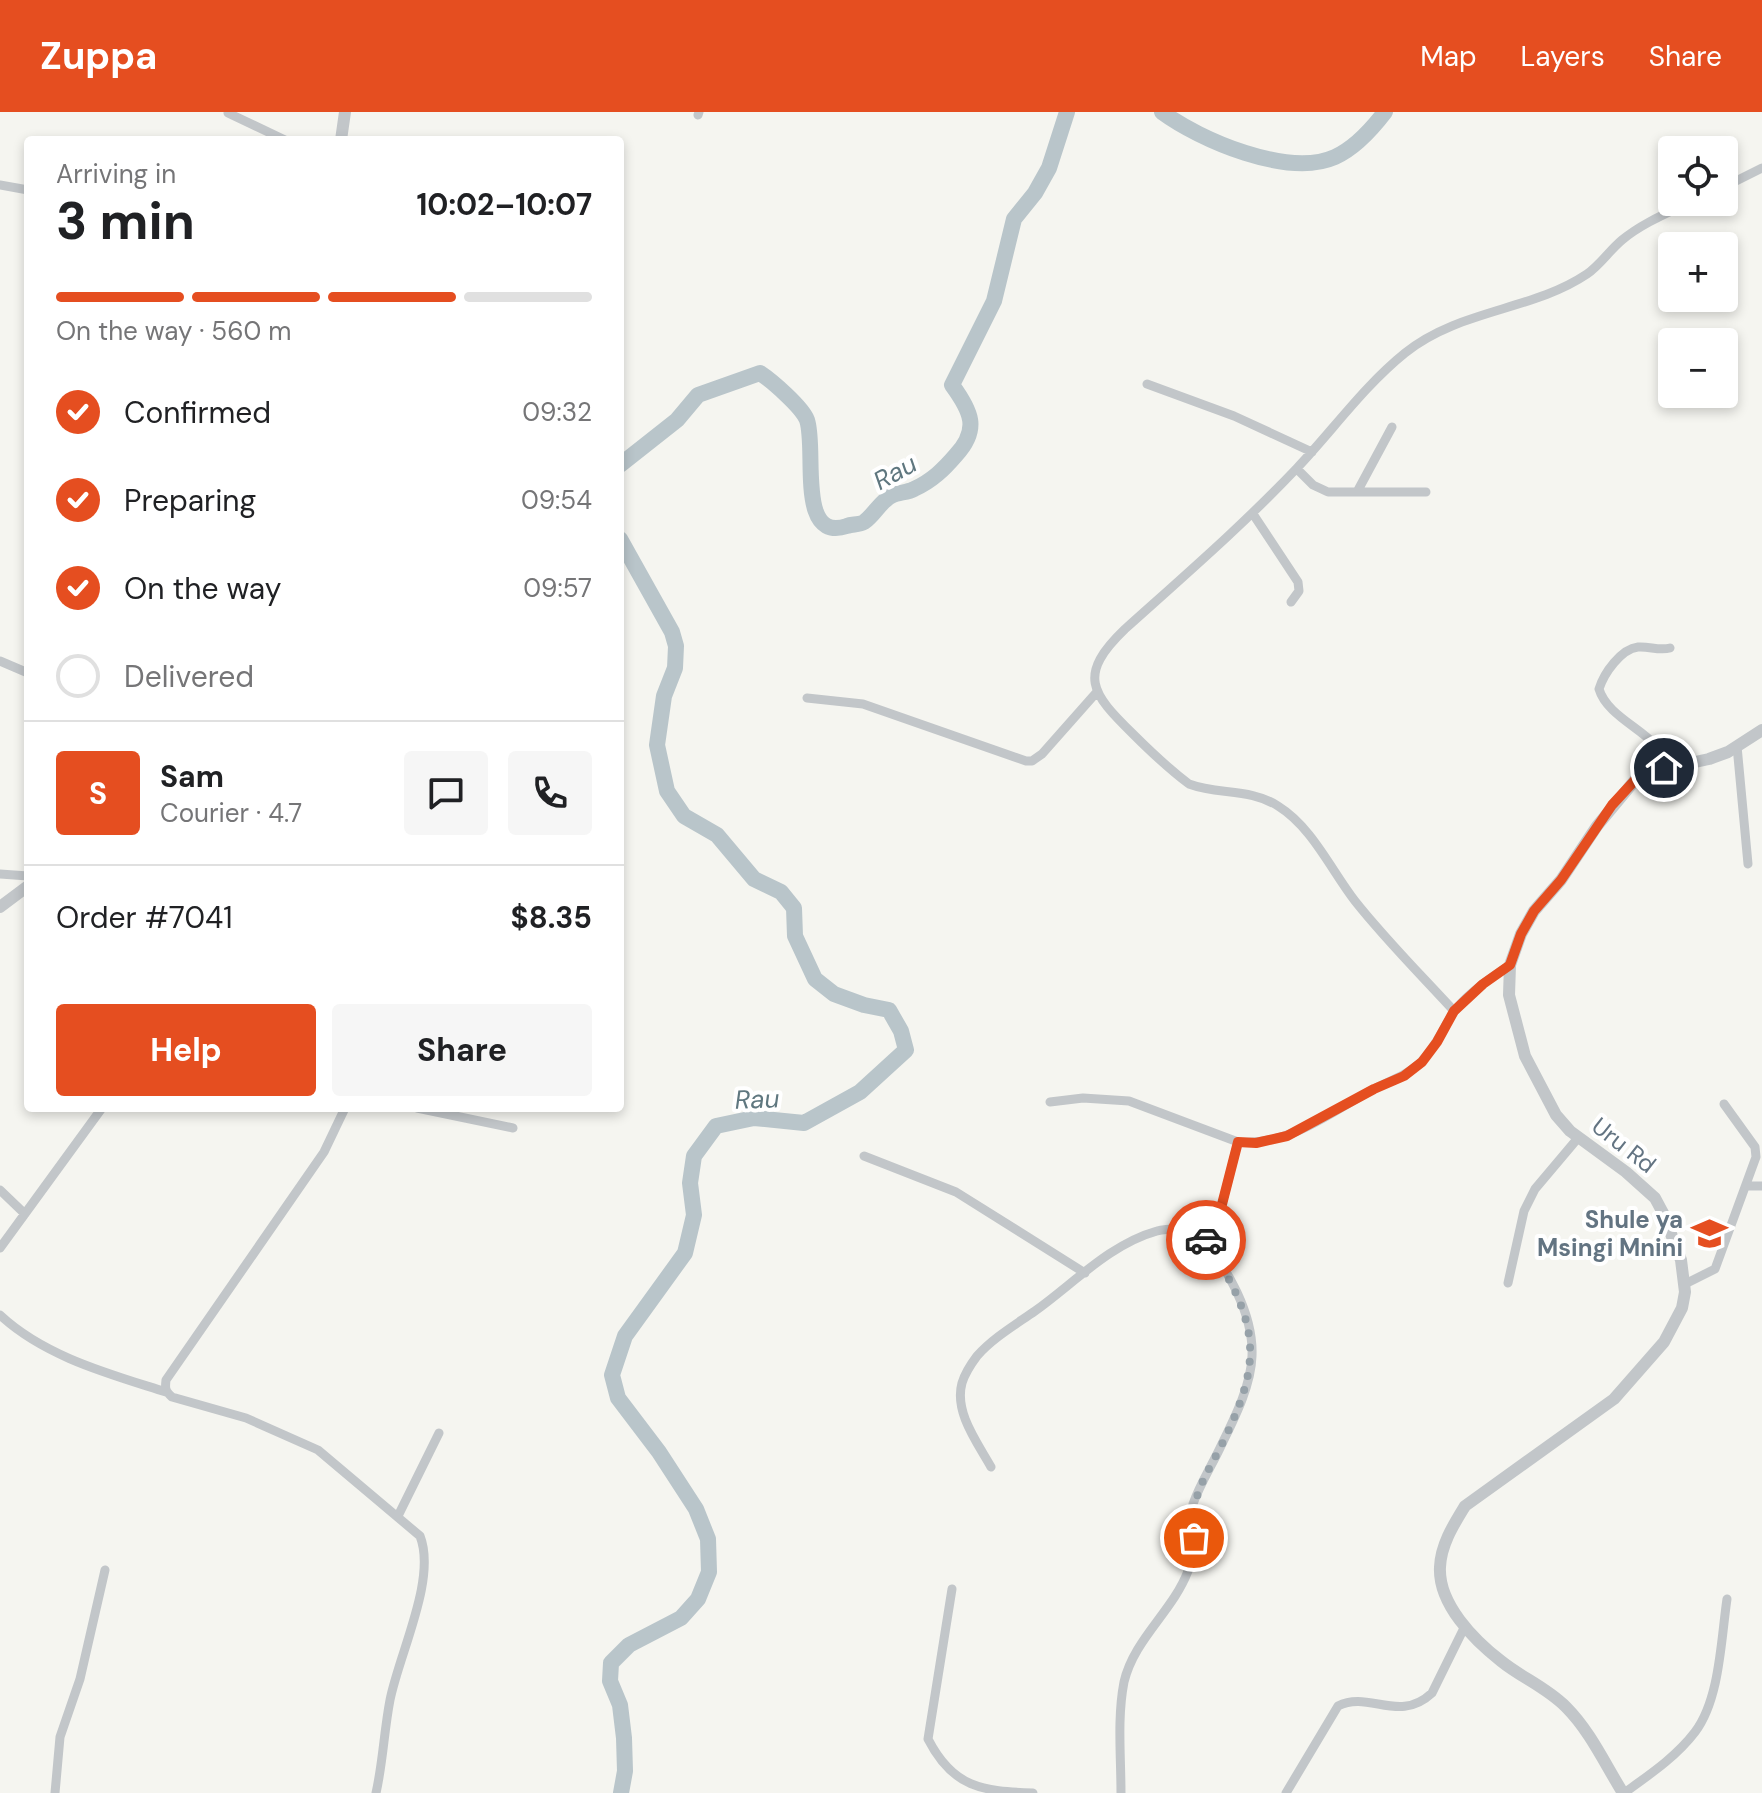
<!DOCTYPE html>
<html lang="en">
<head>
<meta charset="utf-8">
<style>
	body { margin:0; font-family:"DM Sans",sans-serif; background:#f6f6f6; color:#202124; height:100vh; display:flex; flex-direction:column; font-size:30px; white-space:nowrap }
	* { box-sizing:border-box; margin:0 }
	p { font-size:26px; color:#757577 }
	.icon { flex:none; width:44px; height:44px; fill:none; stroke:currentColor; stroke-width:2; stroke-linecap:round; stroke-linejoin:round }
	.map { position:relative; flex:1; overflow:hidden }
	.sheet { position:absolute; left:24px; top:24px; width:600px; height:976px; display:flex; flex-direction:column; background:#fff; border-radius:8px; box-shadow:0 4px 12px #0003 }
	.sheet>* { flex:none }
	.buttons { position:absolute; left:1658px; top:24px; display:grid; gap:16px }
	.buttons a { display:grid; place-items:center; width:80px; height:80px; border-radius:8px; background:#fff; box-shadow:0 4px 12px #0003; font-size:40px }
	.pin { position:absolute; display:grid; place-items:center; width:68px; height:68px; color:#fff; margin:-34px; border:4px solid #fff; border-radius:50%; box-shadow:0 2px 8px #0007 }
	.courier { position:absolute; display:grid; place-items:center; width:80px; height:80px; margin:-40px; border:6px solid #e54e20; border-radius:50%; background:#fff; color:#222; box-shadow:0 2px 10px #0007 }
	.head em { font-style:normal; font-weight:700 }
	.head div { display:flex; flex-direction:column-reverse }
	.head { display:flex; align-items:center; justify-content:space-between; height:136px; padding:0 32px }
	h1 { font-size:52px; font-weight:700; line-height:60px }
	.bar { display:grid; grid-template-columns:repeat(4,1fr); gap:12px 8px; align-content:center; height:96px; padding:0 32px }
	.bar i { height:10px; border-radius:6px; background:#e0e0e0 }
	.bar .current { background:#e54e20 }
	.bar p { grid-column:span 4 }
	.line { display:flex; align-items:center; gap:20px; padding:0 32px; border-top:2px solid #e0e0e0 }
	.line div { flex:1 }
	.round { display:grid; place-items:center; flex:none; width:84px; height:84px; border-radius:8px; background:#f6f6f6 }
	ol { padding:0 32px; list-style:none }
	li { display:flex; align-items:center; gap:24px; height:88px }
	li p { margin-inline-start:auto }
	li .icon { padding:8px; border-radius:50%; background:#e54e20; color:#fff; stroke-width:4 }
	li:last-child { color:#757577 }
	li i { width:44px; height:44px; border:4px solid #e0e0e0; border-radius:50% }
	.cta { display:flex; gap:16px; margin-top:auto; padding:16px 32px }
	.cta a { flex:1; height:92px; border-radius:8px; background:#e54e20; color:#fff; font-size:32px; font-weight:700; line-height:92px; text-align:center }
	.cta a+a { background:#f6f6f6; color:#202124 }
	header { display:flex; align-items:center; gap:48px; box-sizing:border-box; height:112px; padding:0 40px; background:#e54e20; color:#fff }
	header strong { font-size:38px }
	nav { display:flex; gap:44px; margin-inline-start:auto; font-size:28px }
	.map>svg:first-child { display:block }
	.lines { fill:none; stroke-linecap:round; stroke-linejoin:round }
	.river { stroke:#b9c5ca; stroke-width:16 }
	.minor { stroke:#c2c6c9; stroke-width:9 }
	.tertiary { stroke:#c2c6c9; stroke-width:12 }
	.done { stroke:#96a1a8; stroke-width:8; stroke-dasharray:0 14.4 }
	.route { stroke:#e54e20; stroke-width:10 }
	.labels { text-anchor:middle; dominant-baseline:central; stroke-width:8; stroke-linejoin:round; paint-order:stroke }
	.street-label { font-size:24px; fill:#637482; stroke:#fff }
	.poi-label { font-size:24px; font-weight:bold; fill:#637482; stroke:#fff; text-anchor:end }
	.water-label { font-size:26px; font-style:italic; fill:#5f777f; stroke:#fff }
</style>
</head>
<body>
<header>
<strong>Zuppa</strong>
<nav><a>Map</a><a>Layers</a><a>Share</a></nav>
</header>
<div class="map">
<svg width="1762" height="1681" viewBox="0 0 1762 1681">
	<rect width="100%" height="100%" fill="#f5f5f0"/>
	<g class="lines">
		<path class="river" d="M1162,0c38,28 126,66 173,45 20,-9 37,-28 50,-45
			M620,353l57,-45 21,-25 62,-22c12,8 42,34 47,47 10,29 -11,123 40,106 5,-2 12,-1 17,-4 10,-7 16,-20 27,-26 7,-4 16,-3 23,-7 18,-8 30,-20 42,-34 24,-26 15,-44 -4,-70l42,-84 20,-82 21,-26 14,-25 18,-56
			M620,427l52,93 4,14 -1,22 -11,28 -7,49 10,46 17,25 33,19 37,44 27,13 13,16 1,28 20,43 19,15 30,11 25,5 12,21 5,19 -46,42 -56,31 -50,-5 -38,8 -22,30 -4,27 4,32 -9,38 -60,83 -13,39 6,23 41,54 37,57 12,30 1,33 -11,27 -17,19 -52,27 -18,18 -1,18 10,24 4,33 1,33 -4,22"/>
		<path class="minor" d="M228,1l57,27
			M698,3l1,-3
			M0,73l28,5
			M1724,75l38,-19
			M1147,272l87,32 78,36
			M1297,357l16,16 15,7h98
			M1357,380l35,-65
			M1253,402l45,68 1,9 -8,11
			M0,549l28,12
			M807,586l56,6 163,57h6l10,-7 54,-61
			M1737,634l11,118
			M1664,656c4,-32 -55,-45 -65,-79 5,-16 22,-40 39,-42 11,-1 21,4 32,1
			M0,762l28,2
			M1454,899c-33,-36 -69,-72 -99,-110 -24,-31 -43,-74 -77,-95 -28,-18 -60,-11 -89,-22 -20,-15 -38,-32 -56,-50 -42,-41 -56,-59 -8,-105 59,-53 118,-104 172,-161 36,-38 67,-82 108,-115 55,-44 127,-42 182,-79 13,-9 22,-23 35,-34 19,-16 45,-27 68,-38
			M1050,990l33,-4 46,3 109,41c52,4 91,-29 134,-52 17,-9 34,-14 48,-27 16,-15 22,-34 34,-51 11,-17 39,-36 56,-47
			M345,996l-21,44 -158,228c-1,8 -1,11 6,17l74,21 72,32 102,86c17,43 -21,118 -30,164 -6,31 -7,62 -14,93
			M417,996l96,20
			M864,1044l92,36 129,81
			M1746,1074h16
			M0,1078l25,24
			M0,1136l102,-140
			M1508,1171l16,-72 11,-22 43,-51
			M1685,1172l30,-15 41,-112 -1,-10 -31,-43
			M0,1203c45,42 110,59 166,77
			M991,1355c-14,-25 -37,-55 -29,-84 3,-10 9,-19 15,-27 16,-18 38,-31 58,-45 38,-27 75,-67 122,-80 19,-6 50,4 62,-15l19,-74
			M398,1404l41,-83
			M952,1477l-24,150c25,49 54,52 105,54
			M55,1681l5,-56 20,-58 25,-109
			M1121,1681c0,-36 -4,-75 3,-111 10,-43 49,-71 64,-111 8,-23 2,-44 5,-67 7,-20 18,-37 27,-56 13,-27 31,-61 32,-92 2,-47 -30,-92 -54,-129
			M1286,1681l52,-87c31,-16 61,18 94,-13l33,-67
			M1624,1681c25,-18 52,-36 71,-61 25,-33 26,-93 32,-133"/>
		<path class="tertiary" d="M341,28l4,-28
			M0,795l28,-21
			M1623,1681c-18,-29 -33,-62 -57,-86 -20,-20 -44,-29 -65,-46 -27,-21 -63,-57 -61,-94 1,-23 14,-43 25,-61l149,-107 50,-57 18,-34 3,-16 -4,-32 -18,-47 -8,-15 -29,-26 -56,-41 -14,-16 -31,-59 -16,-61 1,-30 11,-31 13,-23 27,-31 36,-54 39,-47 18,-8 55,-12 19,-7 34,-22"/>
	</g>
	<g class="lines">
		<path class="done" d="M1194,1426c-4,-37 7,-54 24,-86 47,-92 42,-126 -12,-212"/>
		<path class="route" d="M1206,1128l-8,-13 13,-2 8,-9 19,-74 18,1 31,-7 87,-47 30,-13 18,-14 15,-20 17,-31 29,-27 27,-19 11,-31 13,-23 27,-31 51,-75 24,-26 28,-11"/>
	</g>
	<defs>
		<symbol id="school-bare" viewBox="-9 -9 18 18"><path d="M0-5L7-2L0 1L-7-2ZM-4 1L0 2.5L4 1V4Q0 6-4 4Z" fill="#e54e20" stroke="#fff" stroke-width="2.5" paint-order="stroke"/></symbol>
	</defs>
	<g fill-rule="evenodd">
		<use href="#school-bare" x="1684" y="1096" width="51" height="51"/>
	</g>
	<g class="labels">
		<g class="street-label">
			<text transform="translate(1624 1033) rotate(38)">Uru Rd</text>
		</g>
		<g class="poi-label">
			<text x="1683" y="1107">Shule ya<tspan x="1683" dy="28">Msingi Mnini</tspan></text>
		</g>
		<g class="water-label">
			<text transform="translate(895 360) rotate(-29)">Rau</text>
			<text transform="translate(757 987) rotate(-2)">Rau</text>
		</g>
	</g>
</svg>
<div class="buttons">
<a><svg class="icon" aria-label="locate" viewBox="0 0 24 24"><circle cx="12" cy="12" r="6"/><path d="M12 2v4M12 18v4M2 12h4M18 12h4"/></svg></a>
<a>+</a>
<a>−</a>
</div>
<div class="pin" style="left:1194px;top:1426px;background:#ea580c"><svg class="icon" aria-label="bag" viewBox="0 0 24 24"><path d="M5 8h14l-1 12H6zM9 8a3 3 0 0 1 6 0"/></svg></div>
<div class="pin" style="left:1664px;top:656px;background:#1f2937"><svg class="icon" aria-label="home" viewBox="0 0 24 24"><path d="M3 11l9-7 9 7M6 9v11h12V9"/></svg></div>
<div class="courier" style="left:1206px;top:1128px"><svg class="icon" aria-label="car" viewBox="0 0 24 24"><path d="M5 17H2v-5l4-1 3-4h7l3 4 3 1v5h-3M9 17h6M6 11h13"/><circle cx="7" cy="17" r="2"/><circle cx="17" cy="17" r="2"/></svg></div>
<section class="sheet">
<div class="head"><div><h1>3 min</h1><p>Arriving in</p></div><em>10:02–10:07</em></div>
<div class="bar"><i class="current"></i><i class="current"></i><i class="current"></i><i></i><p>On the way · 560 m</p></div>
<ol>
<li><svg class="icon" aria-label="check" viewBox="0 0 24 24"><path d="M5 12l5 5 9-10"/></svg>Confirmed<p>09:32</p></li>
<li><svg class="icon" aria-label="check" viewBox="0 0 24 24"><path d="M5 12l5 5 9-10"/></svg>Preparing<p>09:54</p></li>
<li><svg class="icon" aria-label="check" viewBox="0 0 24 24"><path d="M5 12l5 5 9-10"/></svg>On the way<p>09:57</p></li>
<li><i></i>Delivered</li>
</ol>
<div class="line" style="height:144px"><b class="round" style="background:#e54e20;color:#fff">S</b><div><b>Sam</b><p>Courier · 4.7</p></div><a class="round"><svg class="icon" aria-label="chat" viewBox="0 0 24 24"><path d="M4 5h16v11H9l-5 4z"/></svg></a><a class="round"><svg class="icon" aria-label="phone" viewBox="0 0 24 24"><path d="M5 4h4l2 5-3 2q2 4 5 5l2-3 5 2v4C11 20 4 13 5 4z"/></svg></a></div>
<div class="line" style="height:104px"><div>Order #7041</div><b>$8.35</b></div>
<div class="cta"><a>Help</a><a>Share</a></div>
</section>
</div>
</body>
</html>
